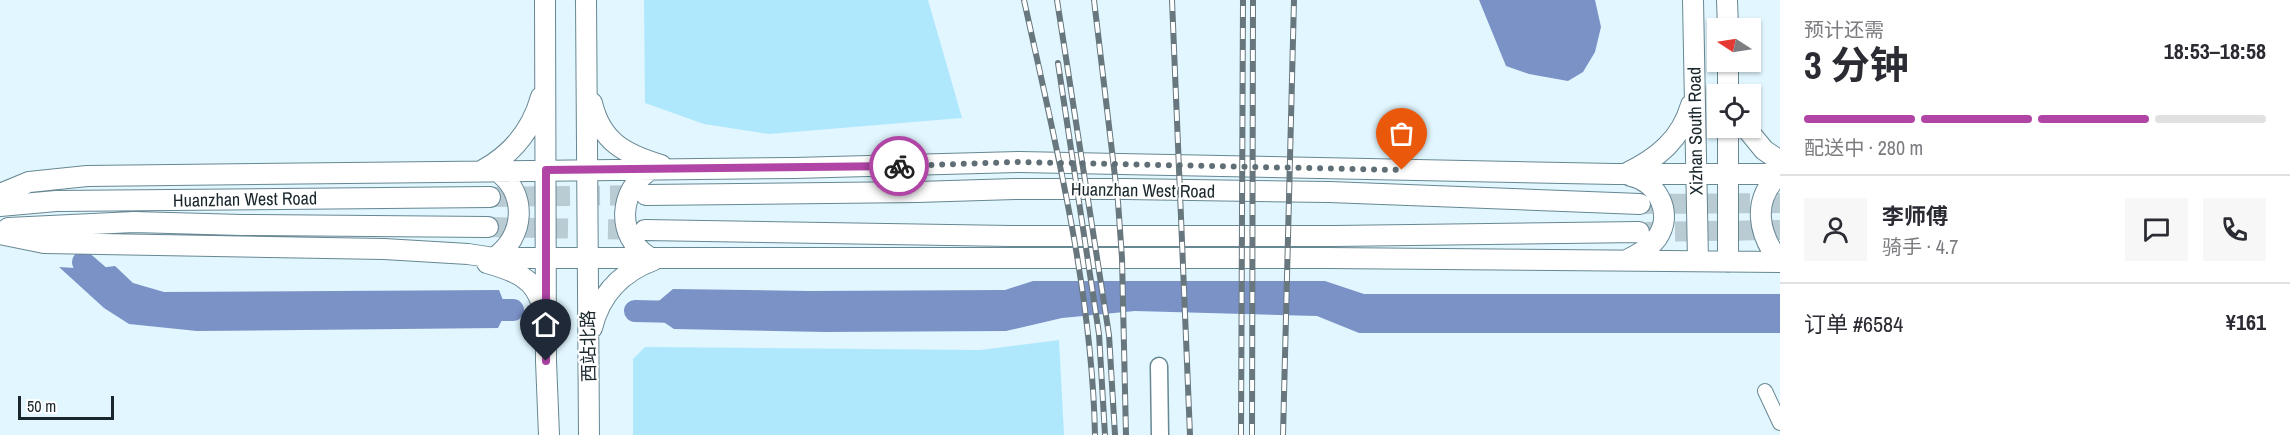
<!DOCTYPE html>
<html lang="zh">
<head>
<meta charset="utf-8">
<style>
	body { margin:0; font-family:"Archivo Narrow","Noto Sans SC",sans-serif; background:#f7f7f7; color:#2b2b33; height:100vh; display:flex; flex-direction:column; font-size:22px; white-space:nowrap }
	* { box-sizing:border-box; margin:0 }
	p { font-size:20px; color:#7c7c81 }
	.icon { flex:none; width:33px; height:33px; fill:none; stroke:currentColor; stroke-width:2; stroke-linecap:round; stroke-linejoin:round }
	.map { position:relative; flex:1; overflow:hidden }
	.details { display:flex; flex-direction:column; background:#fff; width:510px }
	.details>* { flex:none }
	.needle { width:39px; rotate:282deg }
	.buttons { position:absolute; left:1707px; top:18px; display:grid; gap:12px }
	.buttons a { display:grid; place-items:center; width:54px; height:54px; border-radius:0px; background:#fff; box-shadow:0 2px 4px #0004; font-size:30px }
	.scale { position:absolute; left:18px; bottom:15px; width:96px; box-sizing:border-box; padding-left:6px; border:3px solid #19262b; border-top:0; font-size:16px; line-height:21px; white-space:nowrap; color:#19262b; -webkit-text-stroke:4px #fff; paint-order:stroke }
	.pin { position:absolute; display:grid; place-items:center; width:51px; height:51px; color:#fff; margin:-62px -26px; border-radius:50% 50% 50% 0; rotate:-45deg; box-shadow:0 0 6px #0007 }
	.pin .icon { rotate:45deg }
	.courier { position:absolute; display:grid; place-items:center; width:60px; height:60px; margin:-30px; border:4px solid #b045a6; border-radius:50%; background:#fff; color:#222; box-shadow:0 2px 8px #0007 }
	.head em { font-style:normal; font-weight:700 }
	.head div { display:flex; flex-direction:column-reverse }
	.head { display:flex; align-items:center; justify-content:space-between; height:102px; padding:0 24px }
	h1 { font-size:39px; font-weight:700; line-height:45px }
	.bar { display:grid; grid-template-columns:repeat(4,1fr); gap:9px 6px; align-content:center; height:72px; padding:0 24px }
	.bar i { height:8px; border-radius:4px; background:#e1e1e2 }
	.bar .selected { background:#b045a6 }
	.bar p { grid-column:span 4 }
	.line { display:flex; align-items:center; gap:15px; padding:0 24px; border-top:2px solid #e1e1e2 }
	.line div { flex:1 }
	.round { display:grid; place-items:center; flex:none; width:63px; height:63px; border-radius:0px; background:#f7f7f7 }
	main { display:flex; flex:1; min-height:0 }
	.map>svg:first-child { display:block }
	.green { fill:#afe8fd }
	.water { fill:#7b92c7 }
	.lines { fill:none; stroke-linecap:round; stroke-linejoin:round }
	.river { stroke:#7b92c7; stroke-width:22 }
	.secondary-tunnel { stroke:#b9ccd4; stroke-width:20; stroke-dasharray:20 10; stroke-linecap:butt }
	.minor-casing { stroke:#678793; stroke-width:16 }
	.tertiary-casing { stroke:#678793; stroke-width:19 }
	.secondary-casing { stroke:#678793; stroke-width:22 }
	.minor { stroke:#fff; stroke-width:14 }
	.tertiary { stroke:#fff; stroke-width:16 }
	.secondary { stroke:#fff; stroke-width:20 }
	.rail-casing { stroke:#67777d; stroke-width:6 }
	.rail { stroke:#fff; stroke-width:4; stroke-dasharray:11; stroke-linecap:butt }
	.done { stroke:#5f6f75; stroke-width:6; stroke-dasharray:0 10.8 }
	.route { stroke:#b045a6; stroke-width:8 }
	.labels { text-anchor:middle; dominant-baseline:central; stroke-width:4.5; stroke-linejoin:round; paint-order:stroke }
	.street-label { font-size:18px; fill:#19262b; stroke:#fff }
</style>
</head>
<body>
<main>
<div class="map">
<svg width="1780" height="435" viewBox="0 0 1780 435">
	<rect width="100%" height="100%" fill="#e1f6fe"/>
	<path class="green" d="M644,0h284l34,118 -193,16 -65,-10 -59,-21z
		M1059,340l5,95h-431v-76l12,-12 335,3z"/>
	<path class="water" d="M1479,0h116l6,27 -6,25 -12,20 -15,9 -39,-7 -23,-8z
		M115,266l18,17 31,9 335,-2 8,20 -9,18 -301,3 -68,-7 -25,-16 -45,-41 32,2z
		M1033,281h292l39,13h416v39h-421l-42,-17 -182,-5 -73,7 -56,13 -181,1 -151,-3 -27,-18 26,-22 136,2 196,-1z"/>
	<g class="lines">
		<path class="river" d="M83,262l30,26
			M475,310h38
			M635,311l43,1"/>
		<path class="secondary-tunnel" d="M490,197l156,-2
			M1640,204l140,-1
			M488,227l156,3
			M1645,232l135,-2"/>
		<defs>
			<path id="minor" d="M1765,391l15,32"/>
			<path id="tertiary" d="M1159,366l1,69"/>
			<path id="secondary" d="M545,0l1,361 3,74
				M586,0l3,435
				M1693,0l5,261
				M1727,0l1,28
				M1728,62v32
				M592,103c9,39 33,51 69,62
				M1728,128v134
				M1746,128l18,22 16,11
				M483,170c29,-16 49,-40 58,-73
				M1627,173c31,-15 54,-34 64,-68
				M0,194l29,-12 58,-6 707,-8 225,-6 596,12h165
				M646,195l271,-3 98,-3h110l204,3 311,12
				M0,206l56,-5 434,-4
				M8,228l126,-6 108,3 246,2
				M645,230l366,6h323l305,-4
				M0,234l44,9 340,6 84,5 26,4h834l452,4
				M649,257c-34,-21 -30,-67 1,-87
				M494,258c31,-21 34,-64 3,-87
				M1627,260c11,-6 22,-11 30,-22 17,-24 1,-56 -26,-62
				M1780,262c-22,-28 -29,-62 0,-88
				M487,263c25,7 50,15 55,44
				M592,328c8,-33 29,-56 62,-68"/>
		</defs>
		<use href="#minor" class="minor-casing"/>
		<use href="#tertiary" class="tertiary-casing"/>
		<use href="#secondary" class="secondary-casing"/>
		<use href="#minor" class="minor"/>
		<use href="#tertiary" class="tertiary"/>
		<use href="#secondary" class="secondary"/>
		<defs>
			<path id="rail" d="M1024,0c31,142 68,289 71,435
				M1057,0l52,335 6,100
				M1094,0l24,202 4,56 4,177
				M1172,0l18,435
				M1058,63l41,271 6,101
				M1241,435l2,-435
				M1252,435l1,-435
				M1283,435l11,-435"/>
		</defs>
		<use href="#rail" class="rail-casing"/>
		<use href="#rail" class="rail"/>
	</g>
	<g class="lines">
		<path class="done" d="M899,166l119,-4 384,8"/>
		<path class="route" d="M546,361v-191l353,-4"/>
	</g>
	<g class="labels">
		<g class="street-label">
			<text transform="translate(1695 131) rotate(-91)">Xizhan South Road</text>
			<text transform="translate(1143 190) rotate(1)">Huanzhan West Road</text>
			<text transform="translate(245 199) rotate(-1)">Huanzhan West Road</text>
			<text transform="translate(588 346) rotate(-91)">西站北路</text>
		</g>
	</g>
</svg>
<div class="buttons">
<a><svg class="needle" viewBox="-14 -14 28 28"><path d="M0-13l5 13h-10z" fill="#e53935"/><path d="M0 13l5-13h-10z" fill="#7c7c81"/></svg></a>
<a><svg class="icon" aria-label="locate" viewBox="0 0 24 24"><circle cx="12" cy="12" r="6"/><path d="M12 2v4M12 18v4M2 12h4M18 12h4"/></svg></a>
</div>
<div class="scale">50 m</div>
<div class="pin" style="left:1402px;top:170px;background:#ea580c"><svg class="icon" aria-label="bag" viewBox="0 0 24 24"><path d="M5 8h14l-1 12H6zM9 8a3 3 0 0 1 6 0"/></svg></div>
<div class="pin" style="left:546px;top:361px;background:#1f2937"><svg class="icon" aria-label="home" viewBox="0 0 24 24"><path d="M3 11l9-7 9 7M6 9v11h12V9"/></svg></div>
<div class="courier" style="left:899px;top:166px"><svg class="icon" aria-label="bike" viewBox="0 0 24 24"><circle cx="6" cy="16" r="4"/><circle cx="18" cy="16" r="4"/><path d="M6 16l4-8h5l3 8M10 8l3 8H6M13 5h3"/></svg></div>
</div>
<section class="details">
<div class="head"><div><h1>3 分钟</h1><p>预计还需</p></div><em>18:53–18:58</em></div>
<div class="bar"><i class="selected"></i><i class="selected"></i><i class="selected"></i><i></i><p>配送中 · 280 m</p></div>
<div class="line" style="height:108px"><a class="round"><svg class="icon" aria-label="person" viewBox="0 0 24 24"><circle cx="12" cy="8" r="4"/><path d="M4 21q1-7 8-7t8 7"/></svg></a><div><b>李师傅</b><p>骑手 · 4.7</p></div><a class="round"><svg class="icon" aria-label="chat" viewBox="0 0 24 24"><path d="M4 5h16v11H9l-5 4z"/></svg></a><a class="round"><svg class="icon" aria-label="phone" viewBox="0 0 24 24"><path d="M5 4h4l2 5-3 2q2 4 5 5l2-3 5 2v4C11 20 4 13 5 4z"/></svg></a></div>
<div class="line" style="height:78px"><div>订单 #6584</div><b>¥161</b></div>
</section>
</main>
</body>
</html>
